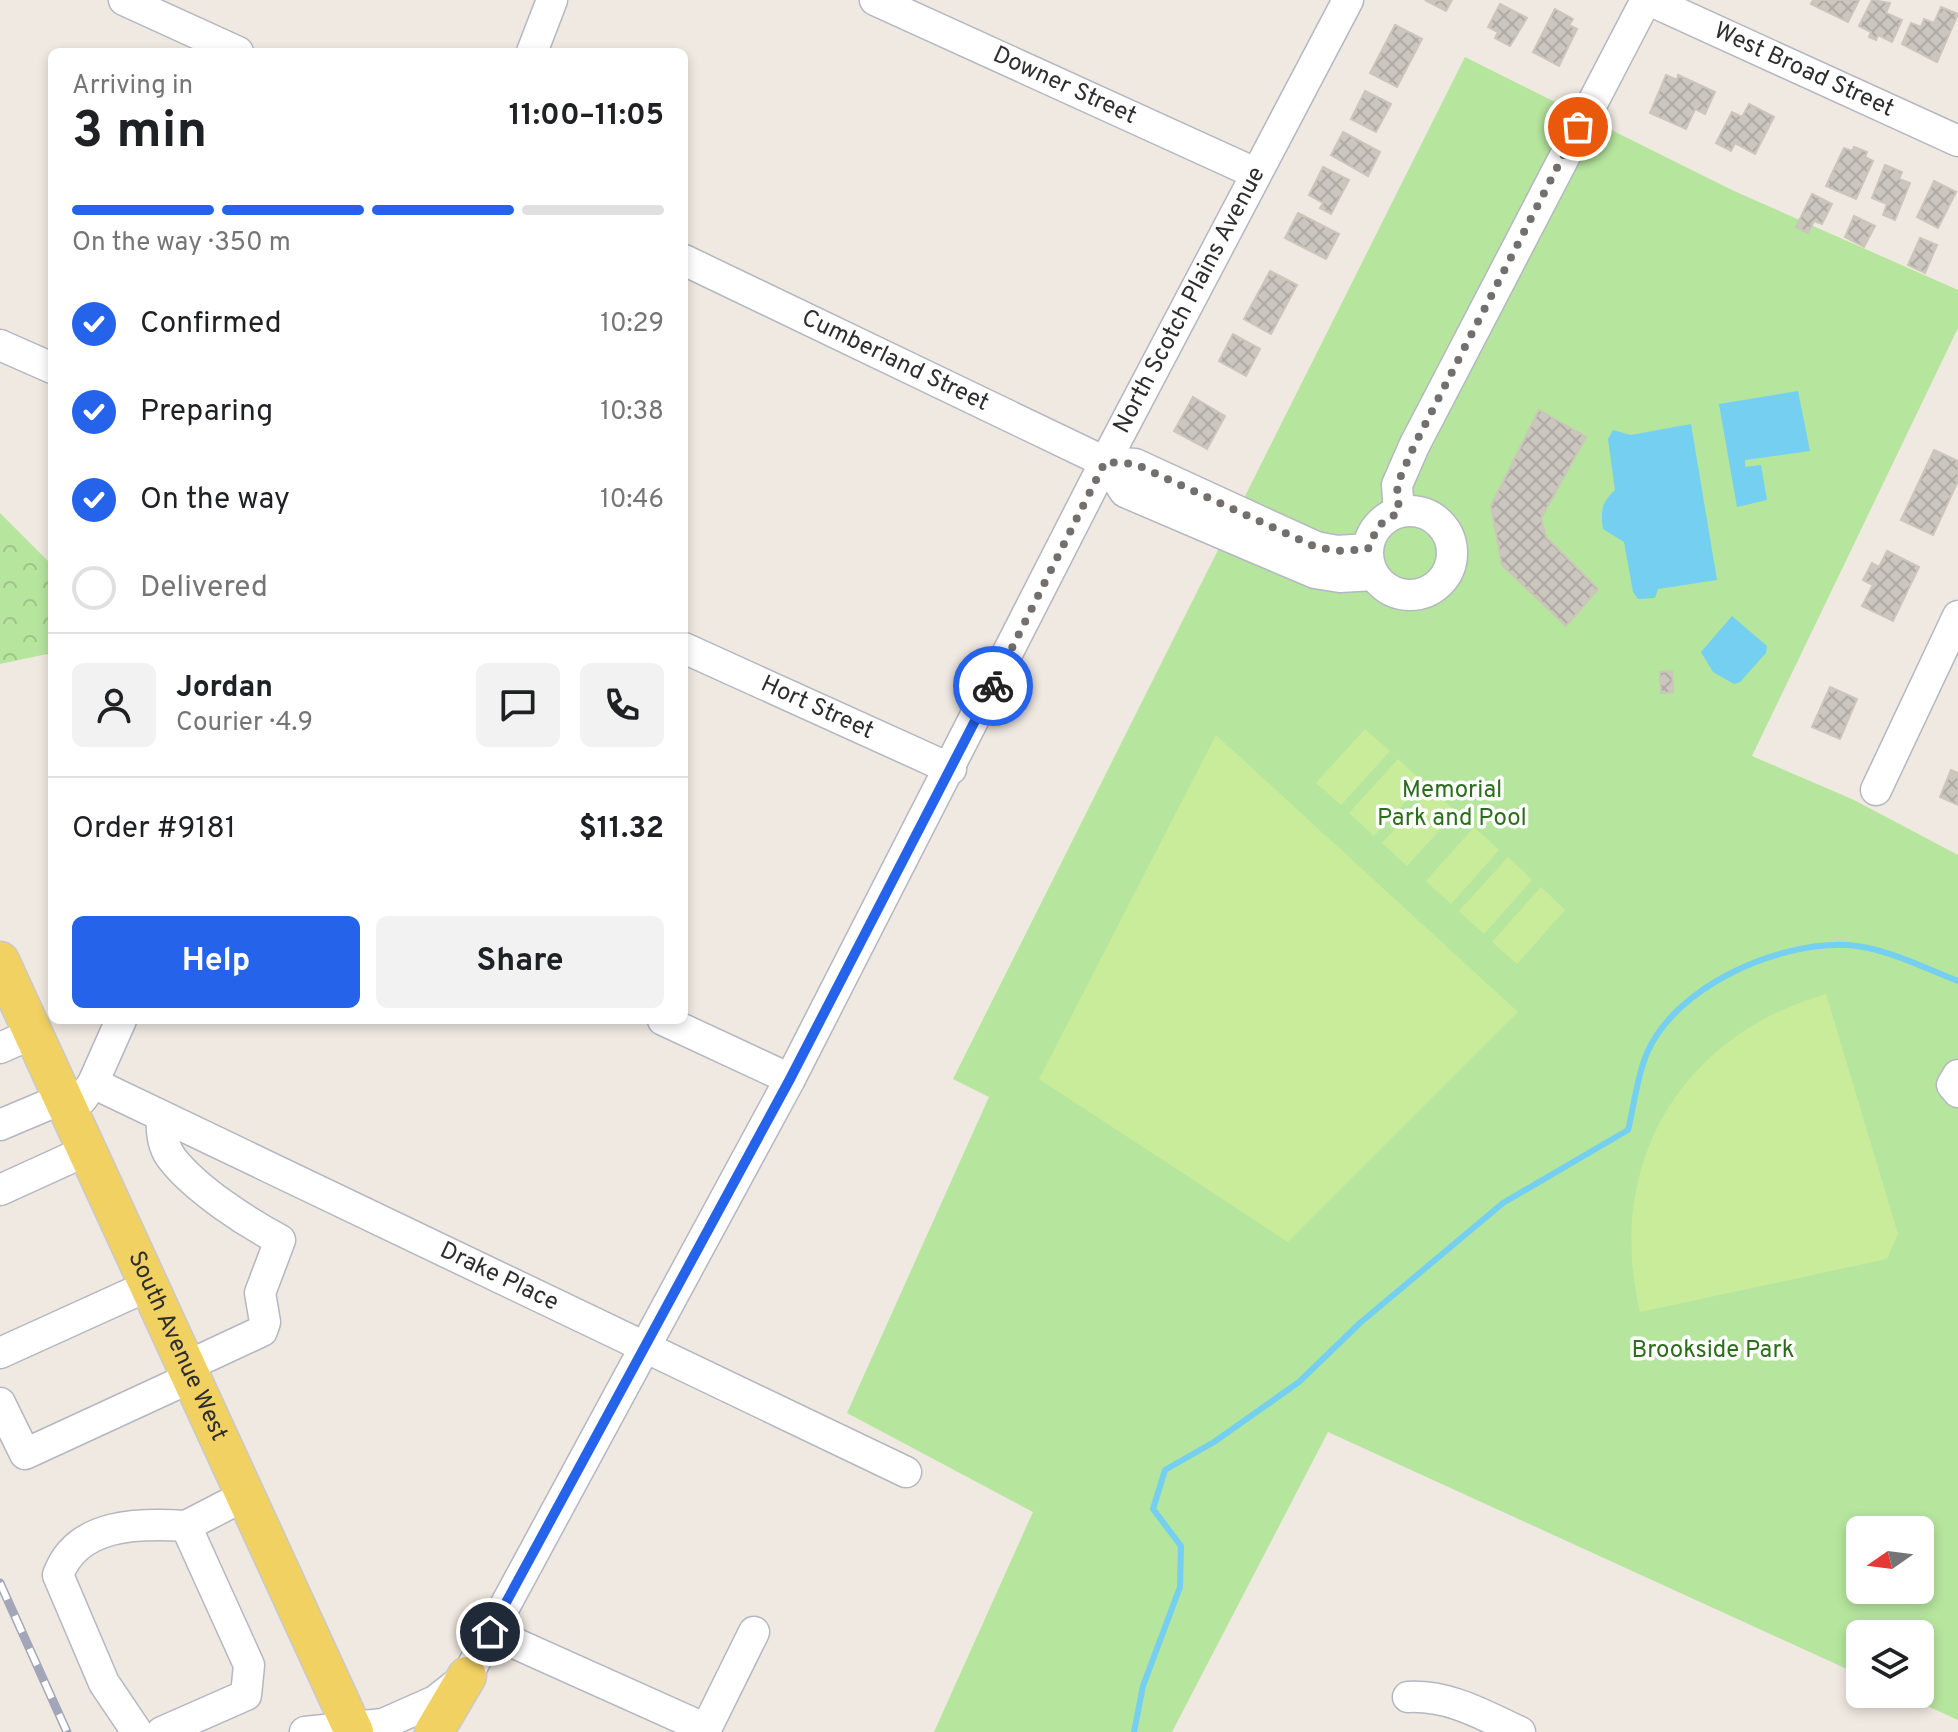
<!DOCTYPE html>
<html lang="en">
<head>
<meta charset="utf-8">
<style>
	body { margin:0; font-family:Overpass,sans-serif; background:#f2f2f2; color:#202124; height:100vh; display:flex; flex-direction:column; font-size:30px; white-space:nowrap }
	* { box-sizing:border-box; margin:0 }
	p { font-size:26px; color:#757577 }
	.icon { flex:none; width:44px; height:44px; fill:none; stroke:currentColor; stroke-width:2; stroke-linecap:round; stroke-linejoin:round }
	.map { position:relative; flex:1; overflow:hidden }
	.drawer { position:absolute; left:48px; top:48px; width:640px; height:976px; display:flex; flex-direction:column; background:#fff; border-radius:12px; box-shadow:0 4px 12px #0003 }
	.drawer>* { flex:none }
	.needle { width:52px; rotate:256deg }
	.tools { position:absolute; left:1846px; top:1516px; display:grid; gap:16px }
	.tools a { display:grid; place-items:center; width:88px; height:88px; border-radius:12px; background:#fff; box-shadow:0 4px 12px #0003; font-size:40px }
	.pin { position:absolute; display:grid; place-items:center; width:68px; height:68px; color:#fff; margin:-34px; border:4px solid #fff; border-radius:50%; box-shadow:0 2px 8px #0007 }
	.courier { position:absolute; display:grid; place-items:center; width:80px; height:80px; margin:-40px; border:6px solid #2563eb; border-radius:50%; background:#fff; color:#222; box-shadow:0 2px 10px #0007 }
	.headline em { font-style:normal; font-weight:700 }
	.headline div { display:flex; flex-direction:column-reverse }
	.headline { display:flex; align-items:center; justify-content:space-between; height:136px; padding:0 24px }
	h1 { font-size:52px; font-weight:700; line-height:60px }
	.bar { display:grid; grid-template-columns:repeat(4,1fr); gap:12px 8px; align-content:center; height:96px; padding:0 24px }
	.bar i { height:10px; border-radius:6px; background:#e0e0e0 }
	.bar .current { background:#2563eb }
	.bar p { grid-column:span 4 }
	.line { display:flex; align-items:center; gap:20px; padding:0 24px; border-top:2px solid #e0e0e0 }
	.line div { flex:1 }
	.round { display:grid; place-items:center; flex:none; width:84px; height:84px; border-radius:12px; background:#f2f2f2 }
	ol { padding:0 24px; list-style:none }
	li { display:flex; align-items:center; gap:24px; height:88px }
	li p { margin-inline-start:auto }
	li .icon { padding:8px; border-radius:50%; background:#2563eb; color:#fff; stroke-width:4 }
	li:last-child { color:#757577 }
	li i { width:44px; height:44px; border:4px solid #e0e0e0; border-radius:50% }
	.button { display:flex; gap:16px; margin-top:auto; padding:16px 24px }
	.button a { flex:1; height:92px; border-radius:12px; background:#2563eb; color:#fff; font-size:32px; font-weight:700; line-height:92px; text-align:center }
	.button a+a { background:#f2f2f2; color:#202124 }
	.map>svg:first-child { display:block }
	.forest { fill:url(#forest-crowns) }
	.park { fill:#b6e59e; fill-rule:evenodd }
	.pitch { fill:#c9ec9a }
	.water { fill:#75cff0 }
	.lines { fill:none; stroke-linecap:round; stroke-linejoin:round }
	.stream { stroke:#75cff0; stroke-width:6 }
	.building { fill:url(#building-cross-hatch); stroke:#cbc5ba; stroke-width:2 }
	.minor-casing { stroke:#b4b7c1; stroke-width:33 }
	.major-casing { stroke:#c9c9c9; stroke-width:41 }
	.minor { stroke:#fff; stroke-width:30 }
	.major { stroke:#f2d163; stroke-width:38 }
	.rail-casing { stroke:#a3a6b8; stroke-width:9 }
	.rail { stroke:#fff; stroke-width:6; stroke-dasharray:18; stroke-linecap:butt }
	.done { stroke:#726f6d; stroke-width:8; stroke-dasharray:0 14.4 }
	.route { stroke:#2563eb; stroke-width:10 }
	.labels { text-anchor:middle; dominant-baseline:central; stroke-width:7; stroke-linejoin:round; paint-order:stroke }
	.street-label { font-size:24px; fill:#2e2e2e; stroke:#fff }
	.park-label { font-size:24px; fill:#2c6e1b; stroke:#fff }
</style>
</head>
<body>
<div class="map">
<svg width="1958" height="1732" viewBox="0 0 1958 1732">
	<defs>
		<pattern id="forest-crowns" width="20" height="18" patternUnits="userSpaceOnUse" patternTransform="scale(2)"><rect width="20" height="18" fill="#b6e59e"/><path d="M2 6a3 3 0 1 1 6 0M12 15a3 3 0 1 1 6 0" fill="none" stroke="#9dc588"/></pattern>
		<pattern id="building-cross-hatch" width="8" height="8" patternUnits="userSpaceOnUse" patternTransform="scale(2)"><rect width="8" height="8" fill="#cbc7bf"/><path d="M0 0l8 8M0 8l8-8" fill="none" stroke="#afaba4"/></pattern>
	</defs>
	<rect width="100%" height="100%" fill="#efe9e1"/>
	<path class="forest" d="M0,513l52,52v88l-52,11z"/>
	<path class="park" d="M1465,57l269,134 224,99v38l-206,428 102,44 104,55v865l-57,-26h19v-60h-60v41l-532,-243 -156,300h-238l99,-220 -186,-99 142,-316 -36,-18zM1860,1530h60v60h-60z"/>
	<path class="pitch" d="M1365,729l25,22 -49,54 -25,-22z
		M1216,735l302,277 -230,230 -249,-163z
		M1398,759l25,23 -49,54 -25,-23z
		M1431,789l25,23 -49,54 -25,-23z
		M1474,827l25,23 -48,54 -25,-23z
		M1508,857l24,23 -48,54 -25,-23z
		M1541,887l24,23 -48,54 -25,-22z
		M1826,994l72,240 -11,25 -247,53c-35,-148 40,-276 186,-318z"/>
	<path class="water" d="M1798,391l12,60 -65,9v7l16,-2 6,35 -30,7 -18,-103z
		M1691,424l26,156 -59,9 -3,9 -17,1 -5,-7 -9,-50 -21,-13c-3,-18 -1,-27 12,-39l-7,-51 5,-9 18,5z
		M1732,616l35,30 -1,7 -26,29 -6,2 -21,-12 -12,-20z"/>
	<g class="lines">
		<path class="stream" d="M1134,1732l9,-46 37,-99 1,-41 -28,-37 12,-39 49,-28 85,-60 61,-59 143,-120 125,-73c6,-24 9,-54 19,-77 29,-67 130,-111 200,-108 37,2 77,23 111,36"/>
	</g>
	<path class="building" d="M1425,0h27l-6,11z
		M1813,0h46l-11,22 -37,-18z
		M1872,0l18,3 -4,10 16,7 -10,22 -14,-7 -2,5 -7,-3 2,-5 -12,-6z
		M1500,4l27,14 -17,28 -15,-8 3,-6 -10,-5z
		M1941,7l17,7 -21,48 -35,-18 9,-21 10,4 3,-8 10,4z
		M1555,9l18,10 -4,6 8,4 -18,37 -26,-14z
		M1395,25l27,14 -25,48 -27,-14z
		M1666,75l11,5 1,-5 37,17 -10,22 -10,-5 -9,20 -36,-16z
		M1365,91l26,13 -15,28 -25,-13z
		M1749,104l25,13 -19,37 -20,-11 -4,8 -15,-8 16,-31 10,5z
		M1343,132l37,20 -12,24 -37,-21z
		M1854,147l13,5 -2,5 8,4 -17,38 -30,-13 18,-38 8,3z
		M1885,165l17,7 -3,7 11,4 -15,37 -12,-5 4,-11 -15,-6z
		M1323,167l26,13 -18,34 -11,-6 3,-5 -14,-8z
		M1934,181l22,11 -18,36 -21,-11z
		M1812,194l20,10 -10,20 -8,-3 -6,12 -12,-6z
		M1298,213l41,21 -13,25 -41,-21z
		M1854,216l21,10 -11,21 -19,-10z
		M1920,238l17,7 -12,28 -17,-8z
		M1270,271l27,14 -26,49 -27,-15z
		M1233,334l27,15 -14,27 -27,-15z
		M1193,397l32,19 -18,33 -33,-18z
		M1539,410l47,27 -45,81 5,19 52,52 -32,37 -64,-61 -11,-59z
		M1934,450l24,11v20l-25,54 -32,-15z
		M1887,551l32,16 -26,54 -31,-15 11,-21 -10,-5 9,-17 7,4z
		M1672,671l1,21 -12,1 -1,-21z
		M1830,687l27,12 -17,40 -28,-12z
		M1951,770l7,3v32l-18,-8z"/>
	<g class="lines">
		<defs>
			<g id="minor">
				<path d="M124,0l114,52"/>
				<path id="s1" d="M875,0l380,173"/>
				<path id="s2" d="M1649,0l309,141"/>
				<path d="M532,52l20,-52"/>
				<path id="s3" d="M684,260l421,202 30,2 181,83 21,4 31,-2"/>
				<path d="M0,345l52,23"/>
				<path d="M1105,462l20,30 131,56 59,25 25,4 34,-2"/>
				<circle cx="1410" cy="553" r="42"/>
				<path d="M1399,512l-2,-27 17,-39 232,-446"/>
				<path id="s4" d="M684,648l267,121"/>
				<path d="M1876,790l82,-174"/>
				<path d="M663,1020l127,59"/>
				<path d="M0,1048l34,-15"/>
				<path d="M1958,1075l-6,10 6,7"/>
				<path id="s5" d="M93,1083l813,389"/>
				<path d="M82,1099l11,-16 28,-63"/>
				<path d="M162,1118c-1,14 1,30 11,42 24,30 73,62 107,80l-20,53 5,29 -3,9 -75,35"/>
				<path d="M0,1125l64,-27"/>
				<path d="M0,1190l88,-40"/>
				<path d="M0,1353l150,-68"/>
				<path d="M0,1403l25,51 167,-77"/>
				<path d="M490,1632l216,97 48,-97"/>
				<path d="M1408,1697c42,-2 75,18 112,35"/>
				<path d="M137,1732l-33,-49 -46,-108c19,-52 80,-52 128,-49"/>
				<path d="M162,1732l84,-37 3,-30 -63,-139 60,-31"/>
				<path id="s6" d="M305,1732l78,-8 52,-23 32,-25 323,-597 315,-617 243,-462"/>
			</g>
			<g id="major">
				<path id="s7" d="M0,961l354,771"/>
				<path d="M434,1732l33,-56"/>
			</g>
		</defs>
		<use href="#minor" class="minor-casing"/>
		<use href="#major" class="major-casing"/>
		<use href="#minor" class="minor"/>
		<use href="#major" class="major"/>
		<defs>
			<path id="rail" d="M0,1583l67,149"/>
		</defs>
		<use href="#rail" class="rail-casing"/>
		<use href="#rail" class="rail"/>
	</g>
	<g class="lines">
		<path class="done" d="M993,686l112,-224 30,2 181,83 21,4 31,-2 10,-23 21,-14 -2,-27 17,-39 164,-319"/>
		<path class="route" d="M490,1632l300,-553 203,-393"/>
	</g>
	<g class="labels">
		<g class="street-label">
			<text stroke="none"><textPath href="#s2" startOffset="170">West Broad Street</textPath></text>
			<text stroke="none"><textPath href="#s1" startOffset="208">Downer Street</textPath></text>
			<text stroke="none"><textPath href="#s6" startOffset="1730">North Scotch Plains Avenue</textPath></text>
			<text stroke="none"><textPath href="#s3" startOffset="234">Cumberland Street</textPath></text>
			<text stroke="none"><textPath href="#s4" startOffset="146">Hort Street</textPath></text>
			<text stroke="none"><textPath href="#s5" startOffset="450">Drake Place</textPath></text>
			<text stroke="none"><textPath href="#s7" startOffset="424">South Avenue West</textPath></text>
		</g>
		<g class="park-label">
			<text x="1452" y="791">Memorial<tspan x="1452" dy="28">Park and Pool</tspan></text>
			<text x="1713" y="1351">Brookside Park</text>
		</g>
	</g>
</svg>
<div class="tools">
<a><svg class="needle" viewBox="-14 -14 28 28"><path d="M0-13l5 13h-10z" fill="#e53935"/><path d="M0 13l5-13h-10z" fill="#757577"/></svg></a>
<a><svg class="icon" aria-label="layers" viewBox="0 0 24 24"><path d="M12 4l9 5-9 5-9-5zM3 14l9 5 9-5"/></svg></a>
</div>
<div class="pin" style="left:1578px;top:127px;background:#ea580c"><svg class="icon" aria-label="bag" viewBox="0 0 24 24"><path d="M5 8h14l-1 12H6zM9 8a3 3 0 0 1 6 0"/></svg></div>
<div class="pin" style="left:490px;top:1632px;background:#1f2937"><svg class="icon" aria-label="home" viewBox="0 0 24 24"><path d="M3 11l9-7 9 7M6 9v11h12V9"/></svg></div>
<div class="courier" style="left:993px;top:686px"><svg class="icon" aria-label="bike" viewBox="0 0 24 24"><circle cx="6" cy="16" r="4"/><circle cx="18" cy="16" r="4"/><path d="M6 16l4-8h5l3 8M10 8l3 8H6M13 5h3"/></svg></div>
<section class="drawer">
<div class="headline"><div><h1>3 min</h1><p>Arriving in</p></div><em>11:00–11:05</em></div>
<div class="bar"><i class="current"></i><i class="current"></i><i class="current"></i><i></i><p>On the way · 350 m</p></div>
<ol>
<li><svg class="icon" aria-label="check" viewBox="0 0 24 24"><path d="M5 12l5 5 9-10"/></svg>Confirmed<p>10:29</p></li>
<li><svg class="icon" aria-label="check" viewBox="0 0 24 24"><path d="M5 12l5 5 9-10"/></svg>Preparing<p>10:38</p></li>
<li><svg class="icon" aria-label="check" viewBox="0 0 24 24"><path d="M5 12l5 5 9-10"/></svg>On the way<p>10:46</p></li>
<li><i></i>Delivered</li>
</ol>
<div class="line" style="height:144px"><a class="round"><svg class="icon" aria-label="person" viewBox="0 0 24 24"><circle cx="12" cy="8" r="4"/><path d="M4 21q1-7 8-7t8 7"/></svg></a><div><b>Jordan</b><p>Courier · 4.9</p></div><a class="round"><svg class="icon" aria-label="chat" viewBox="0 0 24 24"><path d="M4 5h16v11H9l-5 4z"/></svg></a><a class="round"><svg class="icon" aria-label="phone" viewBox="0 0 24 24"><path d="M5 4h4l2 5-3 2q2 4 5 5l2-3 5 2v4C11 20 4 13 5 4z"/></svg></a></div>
<div class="line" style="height:104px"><div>Order #9181</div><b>$11.32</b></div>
<div class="button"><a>Help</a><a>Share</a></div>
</section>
</div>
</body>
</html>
